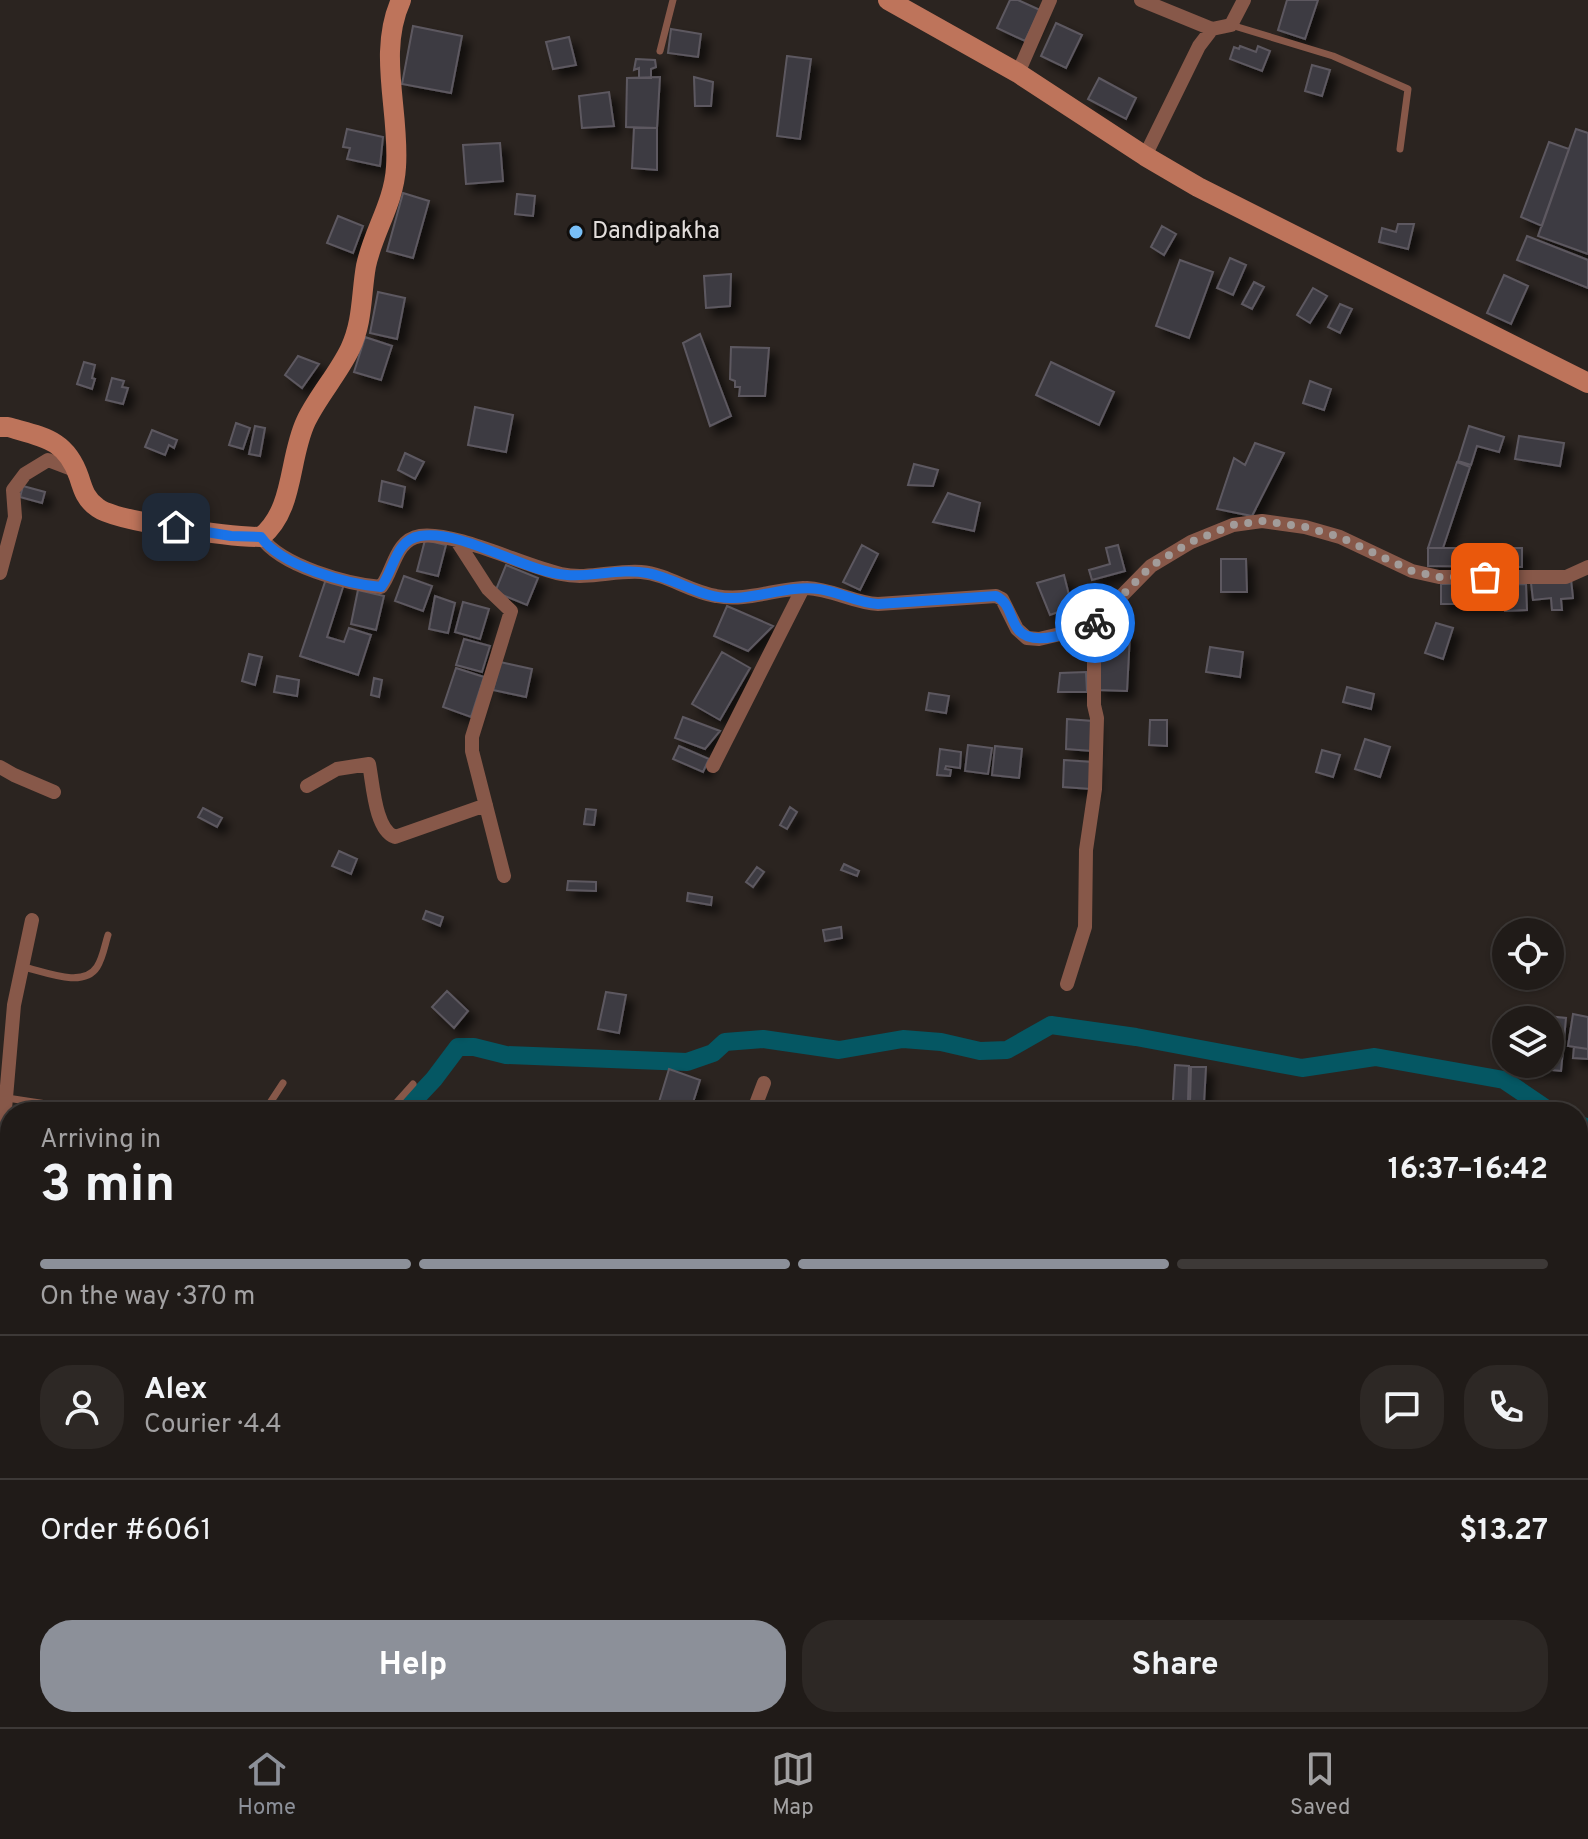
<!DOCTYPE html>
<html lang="en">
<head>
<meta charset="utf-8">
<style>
	body { margin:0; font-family:Overpass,sans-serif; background:#2d2825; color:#f1f3f6; height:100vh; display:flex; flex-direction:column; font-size:30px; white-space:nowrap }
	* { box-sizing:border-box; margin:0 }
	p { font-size:26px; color:#a2a1a2 }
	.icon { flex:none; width:44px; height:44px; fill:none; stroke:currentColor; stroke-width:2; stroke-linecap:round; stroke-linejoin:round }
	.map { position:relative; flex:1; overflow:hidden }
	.panel { position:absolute; left:0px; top:1102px; width:1588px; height:626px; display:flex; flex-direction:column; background:#201b18; border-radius:32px 32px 0 0; box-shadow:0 2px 6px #0004,0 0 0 2px #3d3937 }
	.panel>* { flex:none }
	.buttons { position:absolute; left:1492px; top:918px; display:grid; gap:16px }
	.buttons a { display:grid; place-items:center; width:72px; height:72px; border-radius:50%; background:#201b18; box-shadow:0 2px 6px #0004,0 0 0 2px #3d3937; font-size:40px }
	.pin { position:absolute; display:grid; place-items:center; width:68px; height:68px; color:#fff; margin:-34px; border-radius:16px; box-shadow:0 4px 12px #0006 }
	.courier { position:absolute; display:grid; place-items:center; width:80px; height:80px; margin:-40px; border:6px solid #1a73e8; border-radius:50%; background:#fff; color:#222; box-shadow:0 2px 10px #0007 }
	.summary em { font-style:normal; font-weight:700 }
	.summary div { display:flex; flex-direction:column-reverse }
	.summary { display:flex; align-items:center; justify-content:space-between; height:136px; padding:0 40px }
	h1 { font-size:52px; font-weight:700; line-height:60px }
	.bar { display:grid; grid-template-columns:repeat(4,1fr); gap:12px 8px; align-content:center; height:96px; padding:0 40px }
	.bar i { height:10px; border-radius:6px; background:#3d3937 }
	.bar .selected { background:#8c9099 }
	.bar p { grid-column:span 4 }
	.line { display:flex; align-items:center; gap:20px; padding:0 40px; border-top:2px solid #3d3937 }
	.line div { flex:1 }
	.round { display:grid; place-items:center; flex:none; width:84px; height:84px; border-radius:32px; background:#2d2825 }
	.button { display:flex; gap:16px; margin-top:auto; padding:16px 40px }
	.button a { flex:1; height:92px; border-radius:32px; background:#8c9099; color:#fff; font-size:32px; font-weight:700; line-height:92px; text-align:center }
	.button a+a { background:#2d2825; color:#f1f3f6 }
	.menu { display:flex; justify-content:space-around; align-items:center; height:112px; border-top:2px solid #3d3937; background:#201b18; font-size:22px; color:#a2a1a2 }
	.menu a { display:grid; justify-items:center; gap:4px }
	.menu .selected { color:#8c9099 }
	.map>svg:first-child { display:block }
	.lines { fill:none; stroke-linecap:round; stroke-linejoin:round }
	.canal { stroke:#055763; stroke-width:18 }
	.building { fill:#3e3b42; stroke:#5d5961; stroke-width:2; filter:url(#shadow) }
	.lane { stroke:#875849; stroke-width:7 }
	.street { stroke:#875849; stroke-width:14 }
	.secondary { stroke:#be745b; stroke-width:20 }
	.primary { stroke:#e98968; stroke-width:20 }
	.done { stroke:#a29c9a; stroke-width:8; stroke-dasharray:0 14.4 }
	.route { stroke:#1a73e8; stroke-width:10 }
	.poi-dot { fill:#78bff7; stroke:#110e0c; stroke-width:3 }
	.labels { text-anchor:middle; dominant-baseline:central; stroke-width:6; stroke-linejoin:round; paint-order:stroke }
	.poi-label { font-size:24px; fill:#e2dddb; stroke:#110e0c; text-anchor:start }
</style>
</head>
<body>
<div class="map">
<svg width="1588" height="1727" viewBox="0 0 1588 1727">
	<defs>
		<filter id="shadow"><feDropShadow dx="7" dy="7" stdDeviation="4" flood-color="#0009"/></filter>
	</defs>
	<rect width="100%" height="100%" fill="#2b2420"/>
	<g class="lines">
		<path class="canal" d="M403,1112l31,-33 24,-32h16l32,8 181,7 26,-9 12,-11 38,-3 76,11 64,-11 38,3 39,9 27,-1 44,-25 85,12 166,31 73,-11 129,23 47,32
			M1578,1124l10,4
			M15,1727l4,-9"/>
	</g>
	<path class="building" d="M1010,0h8l22,10 -15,31 -28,-13z
		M1287,0h31l-13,39 -27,-9z
		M1056,23l26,12 -16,33 -25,-12z
		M413,26l49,10 -11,57 -49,-9z
		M671,29l30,5 -3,23 -30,-4z
		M569,37l7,28 -23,4 -7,-27z
		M1240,46l16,6 2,-6 12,5 -8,20 -32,-12 4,-12 5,2z
		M787,56l24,3 -11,80 -23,-3z
		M636,59l19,1 1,7 -5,2v9h-12v-10l-5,2z
		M1312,65l18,5 -8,26 -17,-5z
		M660,77l-3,51 -31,-1 1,-49z
		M694,77l19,5 -2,24h-16z
		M1099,78l37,20 -10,21 -38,-20z
		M609,92l5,34 -32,2 -3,-32z
		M634,128h23v42l-25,-2z
		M347,129l36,8 -3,29 -33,-7 3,-11 -7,-1z
		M1576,129l12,4v121l-50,-18z
		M1549,142l20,7 -27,77 -21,-9z
		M500,143l3,38 -37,3 -3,-39z
		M403,193l26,8 -16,57 -26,-7z
		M517,194l18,2 -2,20 -18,-2z
		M338,216l25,10 -10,27 -26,-10z
		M1398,224h16l-6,25 -29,-7 3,-14 14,4z
		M1162,226l14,8 -12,21 -13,-8z
		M1527,236l61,24v28l-71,-28z
		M1230,258l16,7 -13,30 -16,-7z
		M1180,260l33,12 -24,66 -33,-12z
		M731,274l-1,32 -24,2 -2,-32z
		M1504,275l24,11 -17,38 -24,-11z
		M1254,282l10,5 -12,22 -10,-5z
		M1313,288l14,8 -17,27 -13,-8z
		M378,292l27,6 -8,41 -27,-6z
		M1340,304l12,5 -12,24 -12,-6z
		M700,334l31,82 -21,10 -27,-83z
		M365,337l27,9 -11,34 -27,-8z
		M731,347l38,1 -4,48h-26l1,-9h-5v-6l-5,-2z
		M298,356l21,8 -17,24 -17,-13z
		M84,362l11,3 -3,13 3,1 -3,10 -15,-5z
		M1051,362l63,30 -15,33 -63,-30z
		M112,378l12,3 -2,6 6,1 -5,16 -17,-4z
		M1310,381l21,8 -7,21 -21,-7z
		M475,407l38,8 -7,37 -38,-7z
		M236,423l14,5 -7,21 -14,-4z
		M255,426l10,2 -5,28 -11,-2z
		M1469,426l35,11 -5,15 -22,-6 -6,19 -13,-4z
		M152,430l25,10 -3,8 -5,-3 -4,10 -20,-8z
		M1519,436l45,7 -4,23 -45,-7z
		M1255,443l29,10 -32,63 -35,-7 17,-51 11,7z
		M405,453l19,9 -9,17 -17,-9z
		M1457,462l13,5 -27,81h-15z
		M914,464l24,6 -5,16 -25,-1z
		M382,481l23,6 -3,20 -23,-6z
		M23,486l22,6 -3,11 -22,-6z
		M948,493l32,10 -6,28 -41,-9z
		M425,540l21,5 -8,31 -21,-5z
		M862,545l16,9 -18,36 -17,-8z
		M1118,545l7,26 -33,9 -3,-10 21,-6 -4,-16z
		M1428,548h94v19l-94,-1z
		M1221,559h25l1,33h-26z
		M506,565l32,13 -11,27 -32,-13z
		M1064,575l8,32 -22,8 -13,-32z
		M404,576l28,10 -9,25 -28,-10z
		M326,579l18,5 -17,53 17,5 5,-14 22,7 -13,40 -58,-19z
		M1571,579l2,19 -12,1 1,11h-10l-1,-12 -18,2 -2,-17z
		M1497,583v21h-56v-20z
		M1526,584l1,26 -22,1 -1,-26z
		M358,590l26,6 -8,34 -25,-6z
		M435,596l20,7 -7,30 -19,-4z
		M463,602l26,7 -9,30 -25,-7z
		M727,606l46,20 -25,25 -34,-15z
		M1436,623l17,5 -10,31 -18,-6z
		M1100,632l30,2 -3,57 -30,-1z
		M464,639l26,7 -8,26 -26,-7z
		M1210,647l33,5 -3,25 -34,-5z
		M722,652l28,16 -30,52 -28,-16z
		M249,654l13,3 -7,28 -13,-4z
		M500,662l32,7 -6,28 -33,-7z
		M456,668l28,9 -13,40 -28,-10z
		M1086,672l1,20h-29l2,-19z
		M277,676l22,4 -2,16 -23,-4z
		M374,678l8,2 -3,17 -8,-2z
		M1347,687l27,7 -3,15 -28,-7z
		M929,693l20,3 -3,17 -20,-3z
		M683,717l37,14 -15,18 -30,-11z
		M1067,719l26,2 -1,30 -26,-2z
		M1150,720h17v26l-18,-1z
		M1365,739l25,8 -10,30 -25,-8z
		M968,745l24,3 -4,26 -23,-3z
		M679,746l30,13 -6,13 -30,-13z
		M995,746l27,3 -3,29 -27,-3z
		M940,749l21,3 -1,16 -14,-2 -1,3 6,1 -1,6 -13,-1z
		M1322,750l18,5 -7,22 -17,-5z
		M1064,760l29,2 -2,27 -28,-2z
		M790,807l7,5 -10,17 -7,-4z
		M203,808l19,10 -5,9 -19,-10z
		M586,809l10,1 -2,15 -10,-1z
		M339,851l18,8 -6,15 -19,-8z
		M844,864l15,7 -2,5 -16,-6z
		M757,867l7,5 -11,15 -7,-5z
		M568,881l28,1v9l-29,-1z
		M688,893l24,4 -1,8 -24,-4z
		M426,911l17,6 -3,9 -17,-7z
		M841,927l1,11 -17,3 -2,-11z
		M447,991l21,20 -14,17 -22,-21z
		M606,992l20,3 -7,38 -21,-4z
		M1527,1014l39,4 -5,53 -39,-4v-3h28v-44h-23z
		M1573,1014l15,3v32l-20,-3z
		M1574,1047l14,2v10l-15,-1z
		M1175,1065l14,1 -1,35h-15z
		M1191,1067h15l-2,36h-14z
		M669,1069l31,11 -10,32h-34z
		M1172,1103h14v9h-15z
		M1578,1297l10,1 -1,14 -9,-2z
		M1578,1331l10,3v12l-6,-2 -2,5h-2z
		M1578,1353l10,3v11l-10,-2z
		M1578,1378l9,3 -5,18 -4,-1z
		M246,1718h34l-6,9h-34z
		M705,1718h19l1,1 -3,8h-21z
		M1269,1718h17v9h-18z
		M1354,1718h37l-2,9h-36z
		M1452,1718l22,4 -1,5h-23z"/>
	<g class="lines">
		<path class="lane" d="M1231,25l102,31 75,33 -8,60
			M660,51l13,-51
			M23,967c20,4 60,22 74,0 6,-9 8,-23 11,-32
			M7,1098l46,7
			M264,1112l19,-29
			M388,1112l25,-28"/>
		<path class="street" d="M1141,0l71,29 19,-4 13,-25
			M1018,73l32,-73
			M1145,156l54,-110 13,-17
			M261,537c20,29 86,47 120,50 13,-17 14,-47 39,-51 35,-5 104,30 141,38 26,6 54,-4 80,-2 26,2 49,20 75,24 31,6 61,-8 91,-8 25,1 47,15 71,16l118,-8 6,3 15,30 10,9 12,1 34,-8 21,-7 57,-58 40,-24 42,-17 29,-4 43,6 35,10 72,34 27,6h127l22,-10
			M457,541l31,48 23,22 -39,126v14l32,125
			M0,573l15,-56 -2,-27 12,-16 23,-14 29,11
			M713,766l90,-178
			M0,767l14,8 40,17
			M307,786l30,-17 32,-5c4,20 6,66 26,73l91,-32
			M1067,984l18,-57 1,-77 9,-61 2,-71 -3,-13v-81
			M753,1112l11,-29
			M0,1167l14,-162 18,-85
			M0,1187l10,8
			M0,1274l10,5
			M359,1718l14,9
			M921,1718l4,9
			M1032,1718l13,9
			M405,1727l4,-9
			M686,1727l2,-9
			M1254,1727l3,-9"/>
		<path class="secondary" d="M888,0l130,73 127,83 53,31 390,196
			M0,427h8c35,10 58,12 71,50 4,13 7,23 19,31 19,14 135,29 163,29 34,-28 27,-78 45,-116 12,-25 32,-47 44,-72 13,-27 11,-55 16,-83 7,-34 28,-63 30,-99 4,-56 -19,-114 5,-167
			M1071,1727l2,-9"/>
		<path class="primary" d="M1578,1225l10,-33
			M1439,1727l3,-9"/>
	</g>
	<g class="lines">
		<path class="done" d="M1095,623l56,-57 40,-24 42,-17 29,-4 43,6 35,10 72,34 27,6h46"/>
		<path class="route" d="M176,527l55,9 30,1c20,29 86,47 120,50 13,-17 14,-47 39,-51 43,-7 103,36 147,39 27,2 54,-7 80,-2 29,5 56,27 87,25 29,-1 57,-13 85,-9 21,3 38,14 59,15l118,-8c14,7 13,20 21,32 14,22 59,3 78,-5"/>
	</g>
	<circle class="poi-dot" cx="576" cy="232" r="8"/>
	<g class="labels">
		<g class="poi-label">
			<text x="592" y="232">Dandipakha</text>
		</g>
	</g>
</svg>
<div class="buttons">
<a><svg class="icon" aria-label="locate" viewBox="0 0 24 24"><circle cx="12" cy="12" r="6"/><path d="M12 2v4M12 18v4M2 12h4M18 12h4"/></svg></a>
<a><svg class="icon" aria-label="layers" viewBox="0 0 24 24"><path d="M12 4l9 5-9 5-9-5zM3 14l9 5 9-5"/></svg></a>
</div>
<div class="pin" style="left:1485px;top:577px;background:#ea580c"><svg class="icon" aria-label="bag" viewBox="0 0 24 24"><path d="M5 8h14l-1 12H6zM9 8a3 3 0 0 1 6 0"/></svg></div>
<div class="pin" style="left:176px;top:527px;background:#1f2937"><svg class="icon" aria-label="home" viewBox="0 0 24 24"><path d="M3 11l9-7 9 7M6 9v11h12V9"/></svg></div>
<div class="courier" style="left:1095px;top:623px"><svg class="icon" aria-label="bike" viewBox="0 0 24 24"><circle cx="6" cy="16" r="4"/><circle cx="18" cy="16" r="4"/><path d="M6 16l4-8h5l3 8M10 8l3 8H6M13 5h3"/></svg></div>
<section class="panel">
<div class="summary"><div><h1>3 min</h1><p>Arriving in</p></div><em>16:37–16:42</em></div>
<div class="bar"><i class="selected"></i><i class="selected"></i><i class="selected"></i><i></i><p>On the way · 370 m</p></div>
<div class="line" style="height:144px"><a class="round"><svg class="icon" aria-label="person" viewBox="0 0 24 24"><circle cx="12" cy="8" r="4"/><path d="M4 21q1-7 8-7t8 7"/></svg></a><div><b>Alex</b><p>Courier · 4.4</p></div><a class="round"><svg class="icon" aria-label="chat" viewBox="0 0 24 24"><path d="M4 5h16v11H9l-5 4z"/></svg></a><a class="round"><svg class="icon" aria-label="phone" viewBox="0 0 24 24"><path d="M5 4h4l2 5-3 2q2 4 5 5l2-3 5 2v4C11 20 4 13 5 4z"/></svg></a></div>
<div class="line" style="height:104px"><div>Order #6061</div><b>$13.27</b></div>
<div class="button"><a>Help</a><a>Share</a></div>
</section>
</div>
<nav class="menu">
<a class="selected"><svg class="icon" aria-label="home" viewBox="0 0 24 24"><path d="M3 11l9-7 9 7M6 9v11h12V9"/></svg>Home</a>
<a><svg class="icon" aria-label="map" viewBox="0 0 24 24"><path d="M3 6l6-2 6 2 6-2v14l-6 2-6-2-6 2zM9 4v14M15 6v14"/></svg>Map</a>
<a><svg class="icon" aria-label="saved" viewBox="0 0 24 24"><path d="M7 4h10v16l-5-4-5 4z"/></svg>Saved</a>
</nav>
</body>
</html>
